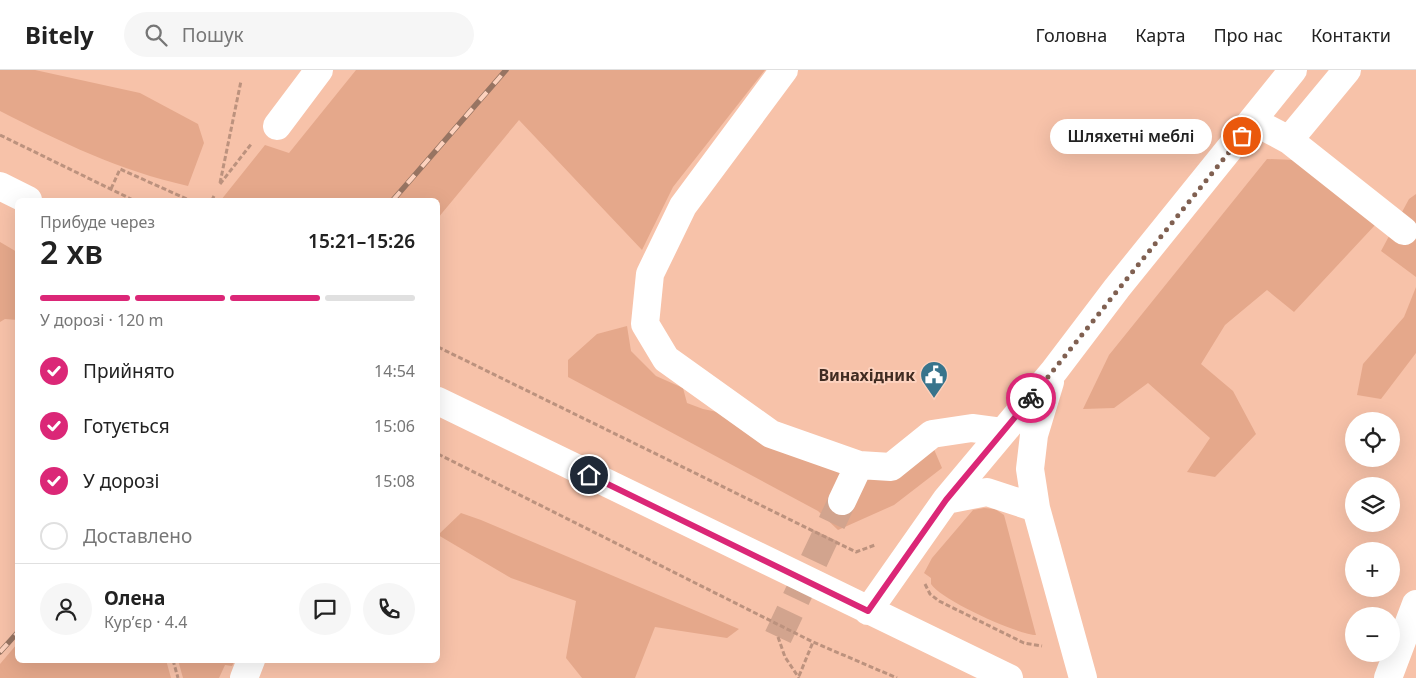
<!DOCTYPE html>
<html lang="uk">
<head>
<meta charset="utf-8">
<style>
	body { margin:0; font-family:"Noto Sans",sans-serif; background:#f6f6f6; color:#222; height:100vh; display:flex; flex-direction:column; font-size:19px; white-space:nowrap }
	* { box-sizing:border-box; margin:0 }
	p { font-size:16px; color:#767676 }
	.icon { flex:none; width:28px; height:28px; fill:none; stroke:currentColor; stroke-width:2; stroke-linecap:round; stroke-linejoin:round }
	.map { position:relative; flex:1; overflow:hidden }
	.side { position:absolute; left:15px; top:128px; width:425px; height:465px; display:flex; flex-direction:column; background:#fff; border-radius:8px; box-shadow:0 5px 20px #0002 }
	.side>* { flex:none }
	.tools { position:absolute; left:1345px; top:342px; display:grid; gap:10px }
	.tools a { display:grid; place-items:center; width:55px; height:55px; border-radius:50%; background:#fff; box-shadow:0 5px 20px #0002; font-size:25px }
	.pin { position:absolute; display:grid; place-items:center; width:42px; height:42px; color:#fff; margin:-21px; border:2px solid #fff; border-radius:50%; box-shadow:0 1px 5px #0007 }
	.courier { position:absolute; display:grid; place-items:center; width:50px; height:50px; margin:-25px; border:4px solid #db2777; border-radius:50%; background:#fff; color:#222; box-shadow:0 1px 6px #0007 }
	.bubble { position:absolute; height:35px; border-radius:18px; background:#fff; box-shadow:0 5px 20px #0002; font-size:16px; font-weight:600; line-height:35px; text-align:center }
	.headline em { font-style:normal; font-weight:600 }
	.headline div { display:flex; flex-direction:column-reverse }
	.headline { display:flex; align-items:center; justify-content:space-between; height:85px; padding:0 25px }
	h1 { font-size:32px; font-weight:600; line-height:38px }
	.bar { display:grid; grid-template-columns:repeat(4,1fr); gap:8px 5px; align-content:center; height:60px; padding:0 25px }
	.bar i { height:6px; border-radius:4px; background:#e0e0e0 }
	.bar .current { background:#db2777 }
	.bar p { grid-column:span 4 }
	.line { display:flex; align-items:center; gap:12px; padding:0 25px; border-top:1px solid #e0e0e0 }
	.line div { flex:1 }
	.round { display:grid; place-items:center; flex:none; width:52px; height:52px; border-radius:26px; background:#f6f6f6 }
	ol { padding:0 25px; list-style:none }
	li { display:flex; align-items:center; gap:15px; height:55px }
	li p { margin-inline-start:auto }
	li .icon { padding:5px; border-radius:50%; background:#db2777; color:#fff; stroke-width:4 }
	li:last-child { color:#767676 }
	li i { width:28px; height:28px; border:2px solid #e0e0e0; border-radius:50% }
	header { display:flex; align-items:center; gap:30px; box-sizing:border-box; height:70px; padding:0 25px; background:#fff; border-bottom:1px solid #e0e0e0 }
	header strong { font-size:24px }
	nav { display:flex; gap:28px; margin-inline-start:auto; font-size:18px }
	.search { width:350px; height:45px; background:#f6f6f6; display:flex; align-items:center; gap:12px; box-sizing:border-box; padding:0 18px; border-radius:28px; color:#767676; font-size:19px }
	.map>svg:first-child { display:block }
	.green { fill:#e5a88b }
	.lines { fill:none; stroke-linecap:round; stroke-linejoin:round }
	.minor-tunnel { stroke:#d2a48e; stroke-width:28; stroke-dasharray:28 14; stroke-linecap:butt }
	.path { stroke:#bc927e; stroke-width:3; stroke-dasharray:5 2.5; stroke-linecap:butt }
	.minor { stroke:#fff; stroke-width:28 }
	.major { stroke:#fff; stroke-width:28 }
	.rail-casing { stroke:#977462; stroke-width:5.5 }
	.rail { stroke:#fdd2be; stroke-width:4; stroke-dasharray:11; stroke-linecap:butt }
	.done { stroke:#806051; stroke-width:5; stroke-dasharray:0 9 }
	.route { stroke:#db2777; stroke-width:6 }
	.labels { text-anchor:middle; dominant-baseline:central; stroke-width:4; stroke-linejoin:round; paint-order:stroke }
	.poi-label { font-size:16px; font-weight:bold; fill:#402c22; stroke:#fdd2be; text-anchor:end }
</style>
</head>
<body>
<header>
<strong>Bitely</strong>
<div class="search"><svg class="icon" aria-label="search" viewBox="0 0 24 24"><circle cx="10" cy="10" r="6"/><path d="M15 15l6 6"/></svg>Пошук</div>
<nav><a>Головна</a><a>Карта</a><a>Про нас</a><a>Контакти</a></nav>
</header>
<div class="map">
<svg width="1416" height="608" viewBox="0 0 1416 608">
	<rect width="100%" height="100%" fill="#f7c2a9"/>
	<path class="green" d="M0,0h35l105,23 58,31 6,19 -16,43c-70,-16 -125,-43 -188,-75z
		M356,0h409l-92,117 -31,63 -123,-130 -81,98v-18h-217l44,-55 24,8z
		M1267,89l29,1 80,64 -82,88 -27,-22 -42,35 -24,39 32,27 23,43 -41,43 -28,-5 23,-34 -62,-55 -34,25 -31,1 26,-54z
		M1416,124v83l-35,-26 28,-52z
		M0,172l17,10 1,68 -13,-1 -5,3z
		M1416,217v66l-35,46 -24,-4 6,-31 41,-47z
		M627,256l4,25 25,25 27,12 4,15 16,6 24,5 132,51 74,-18 9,21 -48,37 -56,25 -20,-19 -250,-134v-17l29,-26z
		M984,438l11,1 9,6 32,120c-18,0 -95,-35 -105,-51v-6l-7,-5 8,-15 41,-48z
		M461,443l20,7 258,109 -12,9 -72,-11 -20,51h-53l-16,-20 10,-57 -65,-23 -73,-43z
		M17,574l1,16h148l5,18h-171v-14z
		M178,590h57l-3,6 -7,-1 -6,13h-36z"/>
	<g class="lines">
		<path class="minor-tunnel" d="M778,567l64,-136"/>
		<path class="path" d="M0,65l133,65
			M220,113l21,-102
			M220,114l32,-41
			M111,119l9,-20 69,31
			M212,130l2,-4
			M438,277l418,205 19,-7
			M438,384l375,188 84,36
			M925,514l5,10 9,7 85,42 18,3
			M778,567l7,20 14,21
			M173,590l5,18
			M799,606l14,-34"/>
		<path class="minor" d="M784,0l-101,136 -33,68 -5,50 21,35 105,75 88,31 32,2 41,-33 40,-6 30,4
			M1253,51l36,19 115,91
			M277,56l42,-56
			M1289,70l58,-70
			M842,431l17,-36
			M244,608l7,-18
			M1388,608l28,-74"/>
		<path class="major" d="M0,116l28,14
			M1050,312l-16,53 -4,34 6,39 47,170
			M438,331l571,277
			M946,430l41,-8 49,16
			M868,541l78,-111 108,-129 63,-83 176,-218"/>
		<defs>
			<path id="rail" d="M393,130l113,-130
				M0,582l18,-20"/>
		</defs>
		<use href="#rail" class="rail-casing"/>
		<use href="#rail" class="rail"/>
	</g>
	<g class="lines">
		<path class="done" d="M1031,328l211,-262"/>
		<path class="route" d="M589,405l279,136 78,-111 85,-102"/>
	</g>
	<defs>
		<symbol id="civic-pin" viewBox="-11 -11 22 30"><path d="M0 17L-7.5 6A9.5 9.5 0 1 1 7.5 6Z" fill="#38748c" stroke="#fdd2be"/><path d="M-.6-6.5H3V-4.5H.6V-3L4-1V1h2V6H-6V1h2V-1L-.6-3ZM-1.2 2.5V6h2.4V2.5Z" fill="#fff"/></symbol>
	</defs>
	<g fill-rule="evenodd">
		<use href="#civic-pin" x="918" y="289" width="32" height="43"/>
	</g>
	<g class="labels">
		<g class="poi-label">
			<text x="915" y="305">Винахідник</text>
		</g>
	</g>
</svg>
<div class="tools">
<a><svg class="icon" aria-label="locate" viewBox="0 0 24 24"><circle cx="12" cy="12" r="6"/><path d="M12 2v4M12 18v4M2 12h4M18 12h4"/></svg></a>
<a><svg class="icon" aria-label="layers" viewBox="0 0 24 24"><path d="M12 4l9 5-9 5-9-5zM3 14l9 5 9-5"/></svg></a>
<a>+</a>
<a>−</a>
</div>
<div class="pin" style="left:1242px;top:66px;background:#ea580c"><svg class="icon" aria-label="bag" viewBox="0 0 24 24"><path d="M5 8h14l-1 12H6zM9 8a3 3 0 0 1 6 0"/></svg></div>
<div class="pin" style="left:589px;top:405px;background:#1f2937"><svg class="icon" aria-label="home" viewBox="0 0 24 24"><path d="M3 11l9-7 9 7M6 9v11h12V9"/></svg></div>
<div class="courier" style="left:1031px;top:328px"><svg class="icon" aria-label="bike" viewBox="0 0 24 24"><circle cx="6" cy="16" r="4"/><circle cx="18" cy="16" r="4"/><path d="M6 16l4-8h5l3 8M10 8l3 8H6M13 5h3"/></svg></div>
<div class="bubble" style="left:1050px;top:49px;width:162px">Шляхетні меблі</div>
<section class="side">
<div class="headline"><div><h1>2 хв</h1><p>Прибуде через</p></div><em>15:21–15:26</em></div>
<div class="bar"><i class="current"></i><i class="current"></i><i class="current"></i><i></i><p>У дорозі · 120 m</p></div>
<ol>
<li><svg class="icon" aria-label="check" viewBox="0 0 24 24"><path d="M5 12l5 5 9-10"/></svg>Прийнято<p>14:54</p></li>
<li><svg class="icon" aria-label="check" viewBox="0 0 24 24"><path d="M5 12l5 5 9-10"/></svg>Готується<p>15:06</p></li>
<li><svg class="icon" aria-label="check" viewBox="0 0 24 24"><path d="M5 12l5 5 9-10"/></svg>У дорозі<p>15:08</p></li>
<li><i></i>Доставлено</li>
</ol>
<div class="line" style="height:90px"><a class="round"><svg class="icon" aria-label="person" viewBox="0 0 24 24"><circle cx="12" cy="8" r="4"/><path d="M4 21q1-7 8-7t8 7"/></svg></a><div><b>Олена</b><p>Кур’єр · 4.4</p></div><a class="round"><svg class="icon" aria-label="chat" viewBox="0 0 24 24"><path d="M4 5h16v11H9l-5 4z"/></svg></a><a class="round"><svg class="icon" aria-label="phone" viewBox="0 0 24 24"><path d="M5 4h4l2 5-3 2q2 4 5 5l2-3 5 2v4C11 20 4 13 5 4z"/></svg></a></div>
</section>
</div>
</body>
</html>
